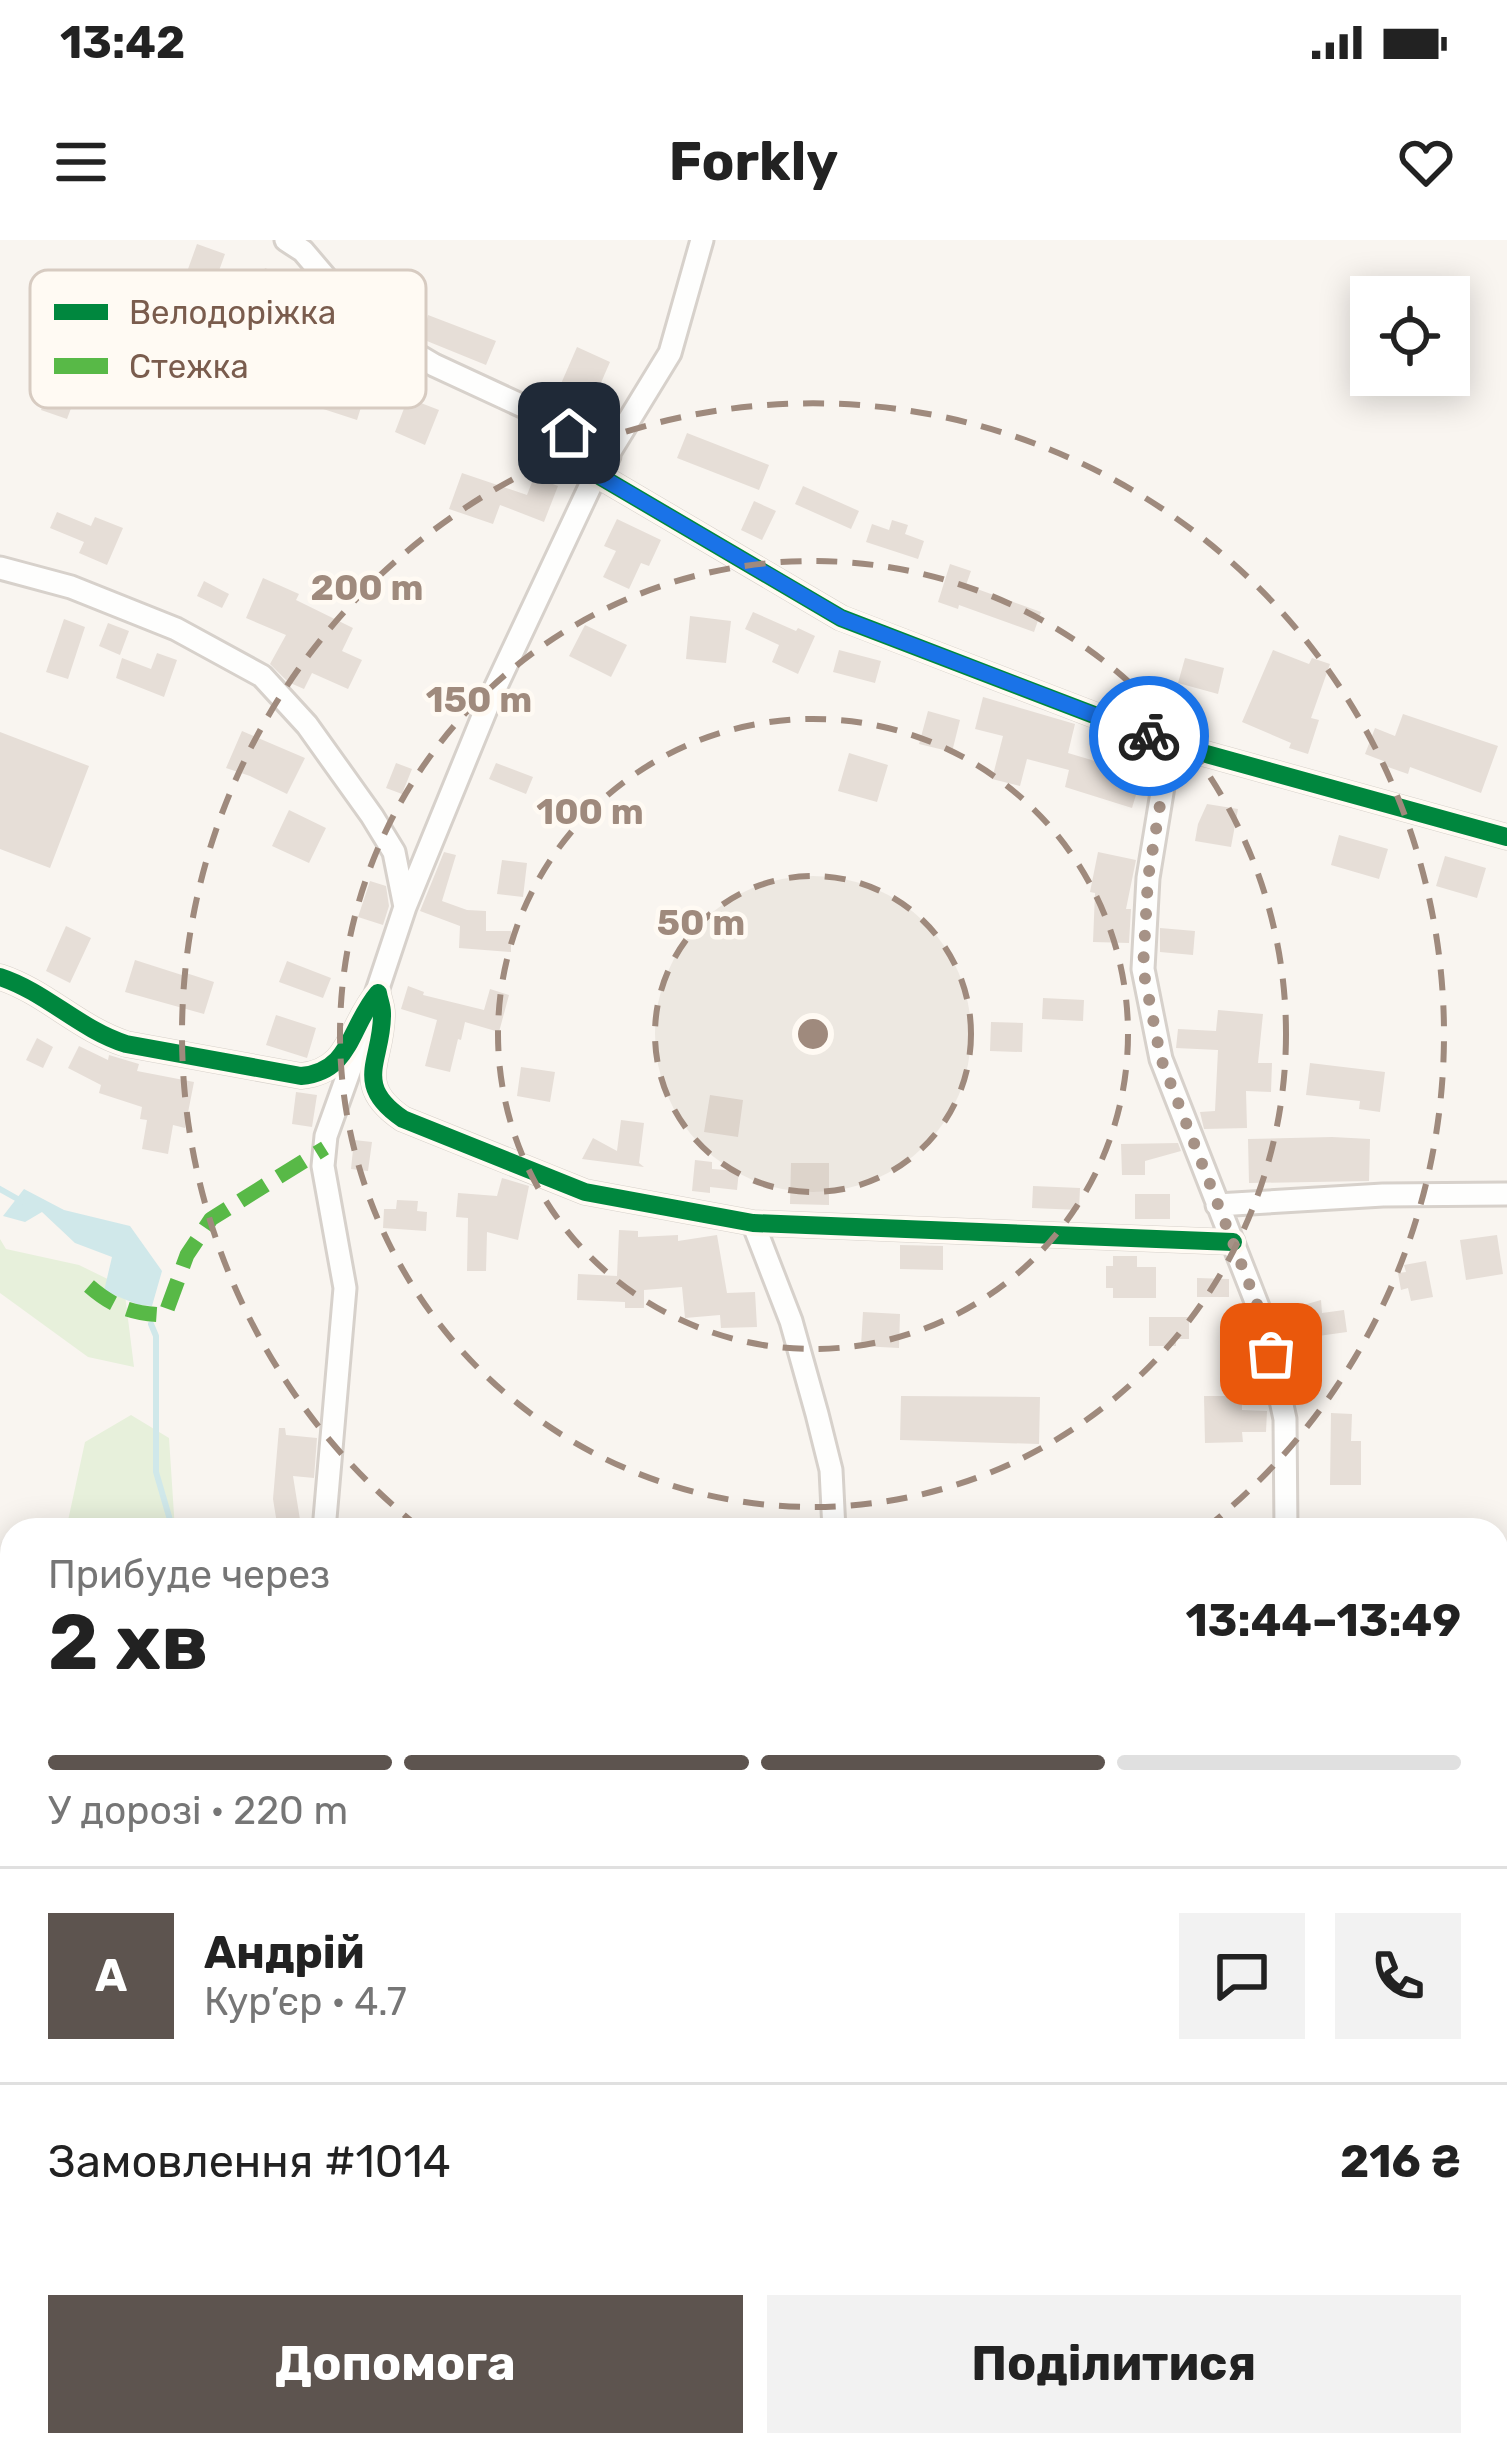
<!DOCTYPE html>
<html lang="uk">
<head>
<meta charset="utf-8">
<style>
	body { margin:0; font-family:Rubik,sans-serif; background:#f2f2f2; color:#222; height:100vh; display:flex; flex-direction:column; font-size:45px; white-space:nowrap }
	* { box-sizing:border-box; margin:0 }
	p { font-size:39px; color:#767676 }
	.icon { flex:none; width:66px; height:66px; fill:none; stroke:currentColor; stroke-width:2; stroke-linecap:round; stroke-linejoin:round }
	.map { position:relative; flex:1; overflow:hidden }
	.drawer { position:absolute; left:0px; top:1278px; width:1509px; height:939px; display:flex; flex-direction:column; background:#fff; border-radius:36px 36px 0 0; box-shadow:0 6px 30px #0003 }
	.drawer>* { flex:none }
	.fabs { position:absolute; left:1350px; top:36px; display:grid; gap:24px }
	.fabs a { display:grid; place-items:center; width:120px; height:120px; border-radius:0px; background:#fff; box-shadow:0 6px 30px #0003; font-size:60px }
	.pin { position:absolute; display:grid; place-items:center; width:102px; height:102px; color:#fff; margin:-51px; border-radius:24px; box-shadow:0 6px 18px #0006 }
	.courier { position:absolute; display:grid; place-items:center; width:120px; height:120px; margin:-60px; border:9px solid #1a73e8; border-radius:50%; background:#fff; color:#222; box-shadow:0 3px 15px #0007 }
	.headline em { font-style:normal; font-weight:700 }
	.headline div { display:flex; flex-direction:column-reverse }
	.headline { display:flex; align-items:center; justify-content:space-between; height:204px; padding:0 48px }
	h1 { font-size:78px; font-weight:700; line-height:90px }
	.bar { display:grid; grid-template-columns:repeat(4,1fr); gap:18px 12px; align-content:center; height:144px; padding:0 48px }
	.bar i { height:15px; border-radius:9px; background:#e0e0e0 }
	.bar .active { background:#5d544f }
	.bar p { grid-column:span 4 }
	.line { display:flex; align-items:center; gap:30px; padding:0 48px; border-top:3px solid #e0e0e0 }
	.line div { flex:1 }
	.round { display:grid; place-items:center; flex:none; width:126px; height:126px; border-radius:0px; background:#f2f2f2 }
	.action { display:flex; gap:24px; margin-top:auto; padding:24px 48px }
	.action a { flex:1; height:138px; border-radius:0px; background:#5d544f; color:#fff; font-size:48px; font-weight:700; line-height:138px; text-align:center }
	.action a+a { background:#f2f2f2; color:#222 }
	.status { display:flex; justify-content:space-between; align-items:center; height:84px; padding:0 60px; background:#fff; direction:ltr }
	.status svg { height:33px; fill:currentColor }
	header { display:flex; justify-content:space-between; align-items:center; height:156px; padding:0 48px; background:#fff; font-size:54px; font-weight:700 }
	.map>svg:first-child { display:block }
	.green { fill:#e7f0db }
	.water { fill:#d0e8ea }
	.lines { fill:none; stroke-linecap:round; stroke-linejoin:round }
	.stream { stroke:#d0e8ea; stroke-width:6 }
	.building { fill:#e6ded7 }
	.service-casing { stroke:#d7d1cb; stroke-width:16 }
	.minor-casing { stroke:#d7d1cb; stroke-width:27 }
	.service { stroke:#fefefd; stroke-width:10 }
	.minor { stroke:#fefefd; stroke-width:21 }
	.quiet { stroke:#58b947; stroke-width:15; stroke-dasharray:30 15; stroke-linecap:butt }
	.cycleway-casing { stroke:#fffaf3; stroke-width:26 }
	.cycleway { stroke:#00873e; stroke-width:18 }
	.done { stroke:#a69286; stroke-width:12; stroke-dasharray:0 21.6 }
	.route { stroke:#1a73e8; stroke-width:15 }
	.ring { fill:none; stroke:#9f8a7d; stroke-width:6; stroke-dasharray:21 15 }
	.key { fill:#fffaf3; stroke:#d7cbc1; stroke-width:3 }
	.key-label { font-size:33px; fill:#7a5c4d }
	.centre { fill:#9f8a7d; stroke:#fffaf3; stroke-width:6 }
	.ring-label { font-size:36px; text-anchor:middle; font-weight:bold; fill:#9f8a7d; stroke:#fffaf3; stroke-width:9; stroke-linejoin:round; paint-order:stroke }
</style>
</head>
<body>
<div class="status"><b>13:42</b><svg viewBox="0 0 49 12"><path d="M0 12V9h3v3zM5 12V6h3v6zM10 12V3h3v9zM15 12V0h3v12zM26 1h20v11H26zM47 4h2v5h-2z"/></svg></div>
<header><svg class="icon" aria-label="menu" viewBox="0 0 24 24"><path d="M4 6h16M4 12h16M4 18h16"/></svg>Forkly<svg class="icon" aria-label="heart" viewBox="0 0 24 24"><path d="M12 20l-8-8c-3-5 5-10 8-4 3-6 11-1 8 4z"/></svg></header>
<div class="map">
<svg width="1507" height="2215" viewBox="0 0 1507 2215">
	<rect width="100%" height="100%" fill="#f9f5f0"/>
	<path class="green" d="M0,999l6,10 73,16 45,22 10,80 -46,-10 -88,-64z
		M131,1175l38,23 6,92h-109l19,-88z
		M1497,1734l10,1v419l-10,2z"/>
	<path class="water" d="M24,949l40,21 66,16 32,45 -10,35 -13,-1 -35,-14 8,-34 -37,-14 -33,-31 -17,10 -22,-6z"/>
	<g class="lines">
		<path class="stream" d="M0,949l23,13
			M151,1084l5,12v136l17,58
			M1497,1635l10,-4
			M533,2215l1,-10"/>
	</g>
	<path class="building" d="M197,4l28,10 -14,39 -28,-10z
		M265,28l28,11 -29,73 -21,-8 13,-32 -7,-3z
		M428,75l68,26 -10,24 -64,-26z
		M577,107l33,15 -17,39 -33,-15z
		M326,131l42,14 -11,35 -43,-14z
		M52,138l27,9 -12,32 -26,-9z
		M408,158l31,12 -14,35 -30,-13z
		M687,193l82,32 -10,25 -82,-32z
		M462,233l65,22 7,-18 24,9 -14,36 -44,-17 -7,19 -44,-15z
		M803,246l56,25 -8,18 -56,-25z
		M754,261l22,10 -14,29 -21,-10z
		M57,272l34,14 4,-9 28,11 -16,37 -28,-12 5,-11 -34,-14z
		M617,279l44,21 -12,26 -8,-3 -12,26 -26,-12 13,-26 -12,-5z
		M892,280l16,5 -3,9 19,7 -6,18 -52,-17 6,-18 17,6z
		M950,324l21,7 -5,14 75,27 -7,20 -75,-27 -1,4 -20,-7z
		M263,338l36,16 -3,6 57,28 -11,23 20,9 -14,29 -36,-16 -8,16 -16,-7 -18,-18 16,-29 -40,-17z
		M204,341l25,13 -7,14 -25,-12z
		M753,372l43,19 2,-3 17,8 -17,38 -26,-12 7,-17 -34,-16z
		M690,376l41,5 -5,42 -40,-4z
		M64,379l21,8 -17,52 -22,-7z
		M108,383l21,8 -9,24 -21,-9z
		M585,385l42,20 -16,32 -42,-21z
		M839,410l42,11 -6,22 -42,-11z
		M1273,410l36,14 3,-6 18,6 -19,54 8,2 -11,34 -19,-6 2,-5 -49,-21z
		M157,413l20,7 -13,37 -48,-19 6,-20 29,11z
		M1185,418l39,10 -6,26 -40,-11z
		M983,457l92,27 -7,29 74,22 -10,33 -67,-21 4,-17 -42,-11 -7,27 -28,-7 11,-43 -28,-7z
		M928,471l32,9 -8,32 -33,-8z
		M1403,474l95,32 -17,47 -71,-26 -2,7 -23,-8 1,-4 -21,-8 10,-26 20,8z
		M242,491l63,27 -18,36 -37,-18 -24,-8z
		M0,492l89,34 -39,102 -50,-19z
		M849,513l39,12 -11,37 -39,-11z
		M396,523l16,6 -10,25 -16,-6z
		M496,523l37,14 -7,17 -37,-15z
		M1207,564l31,5 -7,38 -36,-6 3,-17z
		M289,570l37,18 -17,35 -37,-17z
		M1339,595l49,14 -9,30 -48,-14z
		M444,612l12,3 -14,46 25,9 19,1v20h25v21l-52,-4 1,-22 -40,-15z
		M1098,612l38,8 -10,49h5l-2,34 -36,-1 2,-49 -5,-1z
		M1445,616l41,12 -9,30 -41,-12z
		M502,620l25,3 -4,34 -26,-3z
		M370,641l16,5 3,20 -6,19 -25,-8z
		M66,686l25,12 -21,45 -24,-12z
		M1160,688l35,3 -2,24 -33,-3z
		M135,720l50,16 1,-3 28,9 -10,32 -79,-22z
		M287,721l44,17 -8,20 -44,-16z
		M408,746l16,6 -1,3 61,15 6,-21 19,6 -10,37 -34,-10 -4,18 -3,-1 -8,33 -25,-6 12,-46 -36,-11z
		M1043,758l41,2 -1,21 -41,-2z
		M1218,770l45,4 -5,49h14l-1,29 -25,-1 1,37 -43,1 -4,-17 15,-1 3,-61 -42,-2 2,-19 38,2z
		M276,775l40,13 -9,30 -41,-13z
		M991,782l32,1 -1,29 -32,-1z
		M37,798l16,9 -10,21 -17,-8z
		M79,806l29,14 1,-5 30,9 -2,7 57,11 -9,46 -12,-3 -5,29 -26,-5 5,-29 -7,-1 2,-12 -43,-14 2,-8 -33,-17z
		M1310,823l75,9 -5,40 -21,-3 1,-8 -54,-6z
		M521,827l34,5 -5,30 -33,-6z
		M296,852l21,3 -5,32 -20,-3z
		M710,855l33,5 -5,37 -34,-5z
		M621,880l23,3 -5,40 5,4 -62,-8 11,-21 24,13z
		M1332,897l38,2 -1,42 -120,2 -1,-44z
		M354,900l18,2 -4,29 -17,-2z
		M1178,903l3,8 -36,10v14h-23l-1,-31z
		M695,920l17,2v7l27,2 -2,19 -27,-3v6l-18,-2z
		M791,923h38v42l-39,-1z
		M502,938l27,8 -11,54 -31,-8 -1,39h-19l1,-53 -12,-1 2,-24 39,3z
		M1033,946l47,2 -1,22 -47,-2z
		M1135,954h35v25h-35z
		M397,960l21,1 -1,10 10,1 -1,19 -43,-3 1,-19h12z
		M619,990l19,1v6l40,-2v6l39,-6 10,58 28,-1 2,35 -36,1 -1,-13 -35,3 -3,-31 -38,3v18h-19v-6l-48,-2 1,-26 39,2z
		M1497,995l6,39 -37,6 -6,-40z
		M900,1005l43,1v24l-43,-1z
		M1113,1016h24v11h19v31h-43v-10h-7v-22h7z
		M1426,1021l7,36 -22,4 -3,-13 -7,2 -3,-17 8,-1 -2,-7z
		M1197,1038l32,1v18h-32z
		M1321,1060l1,13 22,-3 3,22 -43,6 -4,-32z
		M863,1072l37,2 -1,34 -38,-2z
		M1149,1077h40v22h-13v7h-27z
		M901,1156l139,1 -1,47 -139,-4z
		M1204,1156h38v14l25,1 -1,21h-24l1,10 -38,1z
		M1331,1173l21,1 -1,27h10v44h-31z
		M279,1188h6l1,7 31,3 -3,40 -21,-2 8,50 -23,4 -5,-31z"/>
	<g class="lines">
		<defs>
			<path id="service" d="M614,2205l1,10"/>
			<path id="minor" d="M286,0l17,11 62,73 69,41 95,44 80,47
				M596,234l245,144 329,126 337,93
				M0,328l71,19 105,42 86,47 45,49 65,91 22,36 11,55
				M1170,504l-22,134 -5,91 18,90 103,263 21,97 1,111
				M0,737c46,15 79,52 126,67l175,32c51,-5 48,-49 77,-83 1,7 4,13 4,20 1,47 -31,71 21,106l182,73 168,31 480,19
				M372,766l33,-99 86,-210 105,-223 74,-121 32,-113
				M1217,965l166,-10 124,-1
				M753,983l38,98 26,93 14,56 3,60
				M324,1290l21,-242 -22,-122 3,-30 34,-95
				M0,1532l12,7
				M1497,1713l10,-2
				M0,1935l12,-1
				M866,2205l11,10"/>
		</defs>
		<use href="#service" class="service-casing"/>
		<use href="#minor" class="minor-casing"/>
		<use href="#service" class="service"/>
		<use href="#minor" class="minor"/>
		<path class="quiet" d="M89,1046c24,21 44,28 76,29l22,-60 24,-36 114,-71"/>
		<defs>
			<path id="cycleway" d="M596,234l245,144 329,126 337,93
				M0,737c46,15 79,52 126,67l175,32c51,-5 48,-49 77,-83 1,7 4,13 4,20 1,47 -31,71 21,106l182,73 168,31 480,19"/>
		</defs>
		<use href="#cycleway" class="cycleway-casing"/>
		<use href="#cycleway" class="cycleway"/>
	</g>
	<g class="lines">
		<path class="done" d="M1149,496l21,8 -22,134 -5,91 18,90 103,263 7,32"/>
		<path class="route" d="M569,193l40,23 -13,18 245,144 308,118"/>
	</g>
	<circle cx="813" cy="794" r="158" fill="#9f8a7d" fill-opacity=".12"/>
	<g class="ring">
		<circle cx="813" cy="794" r="158"/>
		<circle cx="813" cy="794" r="315"/>
		<circle cx="813" cy="794" r="473"/>
		<path d="M420 1288A631 631 0 1 1 1206 1288"/>
	</g>
	<rect x="30" y="30" width="396" height="138" rx="18" class="key"/>
	<rect x="54" y="64" width="54" height="16" fill="#00873e"/>
	<rect x="54" y="118" width="54" height="16" fill="#58b947"/>
	<g class="key-label">
		<text x="129" y="84">Велодоріжка</text>
		<text x="129" y="138">Стежка</text>
	</g>
	<circle cx="813" cy="794" r="18" class="centre"/>
	<g class="ring-label">
		<text x="367" y="360">200 m</text>
		<text x="479" y="472">150 m</text>
		<text x="590" y="584">100 m</text>
		<text x="701" y="695">50 m</text>
	</g>
</svg>
<div class="fabs">
<a><svg class="icon" aria-label="locate" viewBox="0 0 24 24"><circle cx="12" cy="12" r="6"/><path d="M12 2v4M12 18v4M2 12h4M18 12h4"/></svg></a>
</div>
<div class="pin" style="left:1271px;top:1114px;background:#ea580c"><svg class="icon" aria-label="bag" viewBox="0 0 24 24"><path d="M5 8h14l-1 12H6zM9 8a3 3 0 0 1 6 0"/></svg></div>
<div class="pin" style="left:569px;top:193px;background:#1f2937"><svg class="icon" aria-label="home" viewBox="0 0 24 24"><path d="M3 11l9-7 9 7M6 9v11h12V9"/></svg></div>
<div class="courier" style="left:1149px;top:496px"><svg class="icon" aria-label="bike" viewBox="0 0 24 24"><circle cx="6" cy="16" r="4"/><circle cx="18" cy="16" r="4"/><path d="M6 16l4-8h5l3 8M10 8l3 8H6M13 5h3"/></svg></div>
<section class="drawer">
<div class="headline"><div><h1>2 хв</h1><p>Прибуде через</p></div><em>13:44–13:49</em></div>
<div class="bar"><i class="active"></i><i class="active"></i><i class="active"></i><i></i><p>У дорозі · 220 m</p></div>
<div class="line" style="height:216px"><b class="round" style="background:#5d544f;color:#fff">А</b><div><b>Андрій</b><p>Кур’єр · 4.7</p></div><a class="round"><svg class="icon" aria-label="chat" viewBox="0 0 24 24"><path d="M4 5h16v11H9l-5 4z"/></svg></a><a class="round"><svg class="icon" aria-label="phone" viewBox="0 0 24 24"><path d="M5 4h4l2 5-3 2q2 4 5 5l2-3 5 2v4C11 20 4 13 5 4z"/></svg></a></div>
<div class="line" style="height:156px"><div>Замовлення #1014</div><b>216 ₴</b></div>
<div class="action"><a>Допомога</a><a>Поділитися</a></div>
</section>
</div>
</body>
</html>
